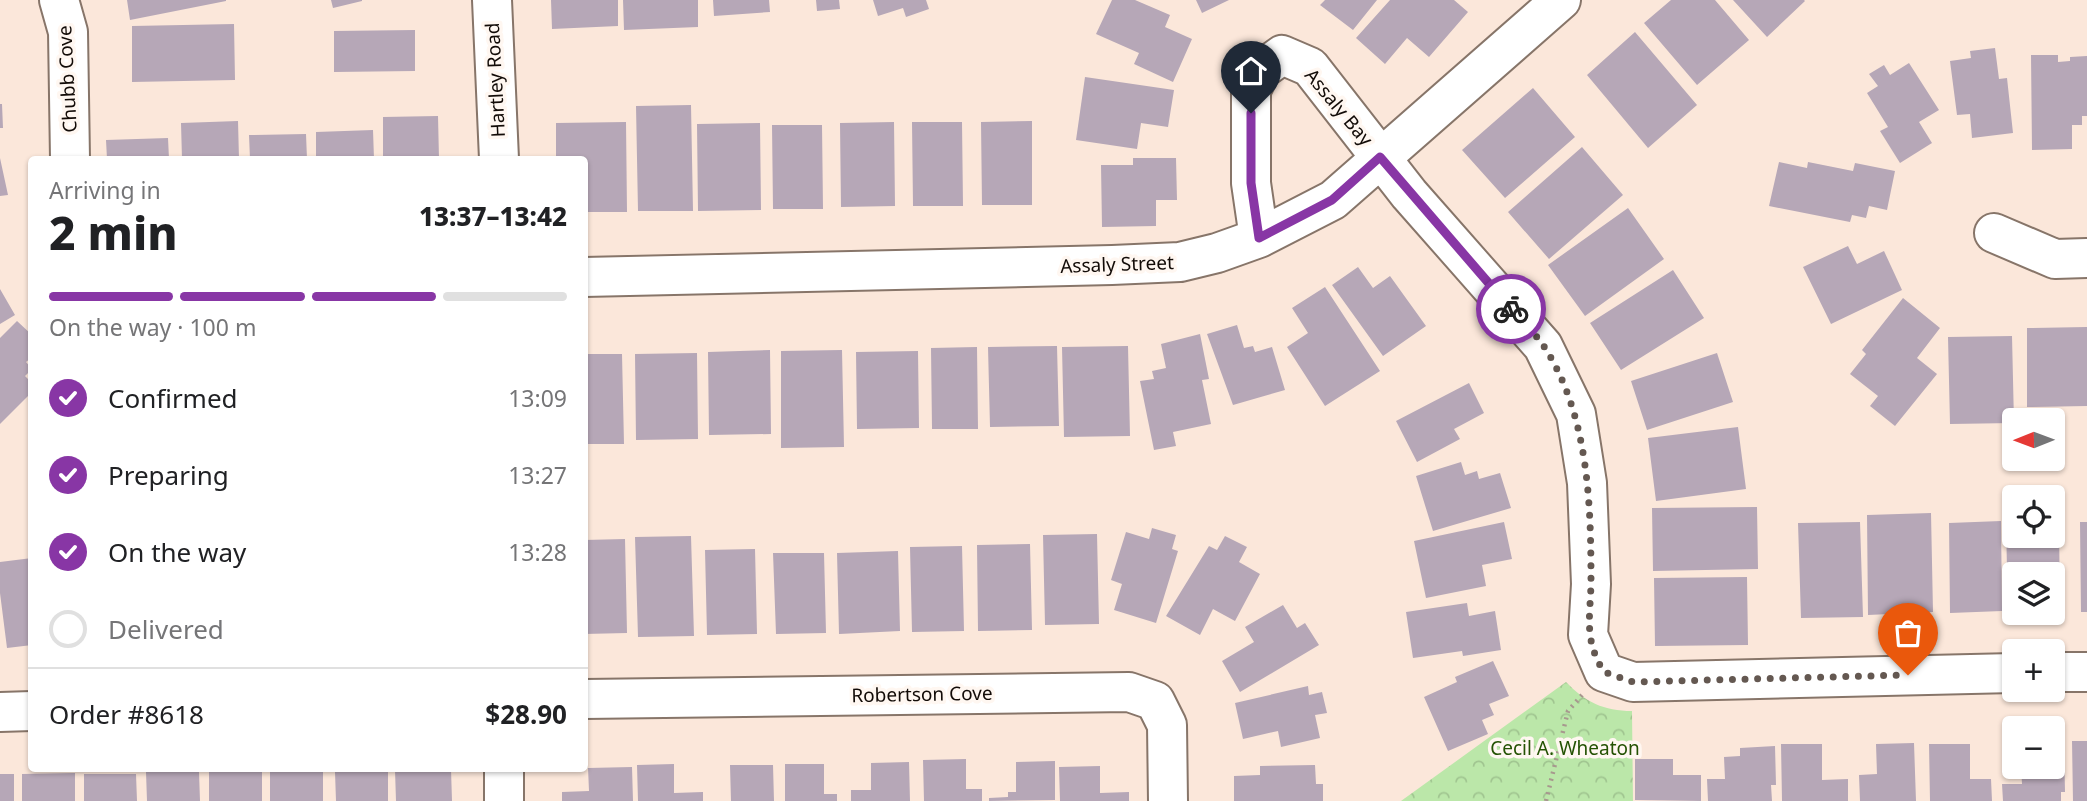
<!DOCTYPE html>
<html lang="en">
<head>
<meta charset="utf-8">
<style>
	body { margin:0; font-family:"Noto Sans",sans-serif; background:#f6f6f6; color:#202124; height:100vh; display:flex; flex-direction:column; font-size:26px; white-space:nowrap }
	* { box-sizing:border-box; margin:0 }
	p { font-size:23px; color:#757577 }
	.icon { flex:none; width:38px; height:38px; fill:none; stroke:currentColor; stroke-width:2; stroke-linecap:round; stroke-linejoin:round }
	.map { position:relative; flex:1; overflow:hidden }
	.drawer { position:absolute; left:28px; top:156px; width:560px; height:616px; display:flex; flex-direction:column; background:#fff; border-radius:7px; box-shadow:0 2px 5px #0004 }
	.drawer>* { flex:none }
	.needle { width:46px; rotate:269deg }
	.controls { position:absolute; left:2002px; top:408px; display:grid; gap:14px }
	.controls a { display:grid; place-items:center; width:63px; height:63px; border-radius:7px; background:#fff; box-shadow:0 2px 5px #0004; font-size:35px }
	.pin { position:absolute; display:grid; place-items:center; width:60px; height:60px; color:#fff; margin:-72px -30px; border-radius:50% 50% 50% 0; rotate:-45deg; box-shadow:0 0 7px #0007 }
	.pin .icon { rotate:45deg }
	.courier { position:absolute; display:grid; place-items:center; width:70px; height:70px; margin:-35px; border:5px solid #8836a5; border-radius:50%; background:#fff; color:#222; box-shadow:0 2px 9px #0007 }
	.summary em { font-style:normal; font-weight:800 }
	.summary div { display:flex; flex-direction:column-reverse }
	.summary { display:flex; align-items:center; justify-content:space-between; height:119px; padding:0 21px }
	h1 { font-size:46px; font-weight:800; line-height:52px }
	.bar { display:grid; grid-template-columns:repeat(4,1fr); gap:10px 7px; align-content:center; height:84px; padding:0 21px }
	.bar i { height:9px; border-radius:5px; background:#e0e0e0 }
	.bar .active { background:#8836a5 }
	.bar p { grid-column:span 4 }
	.line { display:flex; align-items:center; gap:18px; padding:0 21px; border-top:2px solid #e0e0e0 }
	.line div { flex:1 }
	ol { padding:0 21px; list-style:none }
	li { display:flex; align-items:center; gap:21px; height:77px }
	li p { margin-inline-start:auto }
	li .icon { padding:7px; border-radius:50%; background:#8836a5; color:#fff; stroke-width:4 }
	li:last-child { color:#757577 }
	li i { width:38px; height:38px; border:4px solid #e0e0e0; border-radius:50% }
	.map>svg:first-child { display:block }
	.park { fill:url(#park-crowns) }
	.building { fill:#b6a7b7 }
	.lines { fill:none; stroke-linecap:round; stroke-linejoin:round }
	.minor-casing { stroke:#877569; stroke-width:42 }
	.path { stroke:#a7988e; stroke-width:4.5; stroke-dasharray:2 5; stroke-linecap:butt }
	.minor { stroke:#fff; stroke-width:38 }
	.done { stroke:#645851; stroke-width:7; stroke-dasharray:0 12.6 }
	.route { stroke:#8836a5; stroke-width:9 }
	.labels { text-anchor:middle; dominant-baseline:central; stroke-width:7; stroke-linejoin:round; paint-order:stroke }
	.street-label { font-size:19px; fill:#120b07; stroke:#fff7f1 }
	.park-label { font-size:19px; fill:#245203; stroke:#fff7f1 }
</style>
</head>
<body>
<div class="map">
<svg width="2087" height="801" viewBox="0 0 2087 801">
	<defs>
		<pattern id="park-crowns" width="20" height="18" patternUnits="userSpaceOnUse" patternTransform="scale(1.75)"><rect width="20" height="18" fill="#bbe7a9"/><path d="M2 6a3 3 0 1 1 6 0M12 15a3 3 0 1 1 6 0" fill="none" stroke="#a0c590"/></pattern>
	</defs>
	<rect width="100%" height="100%" fill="#fbe7da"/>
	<path class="park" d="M1566,682c19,20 38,29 66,29l1,90h-232z"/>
	<path class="building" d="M127,0h99v1l-96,19z
		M331,0h31v1l-29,7z
		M551,0h67v26l-66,3z
		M623,0h75v27l-74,3z
		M713,0h56l1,12 -56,4z
		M816,0h23l1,9 -23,2z
		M873,0h53l3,9 -23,8 -3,-9 -25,8z
		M1112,0h23l35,15 -5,12 27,12 -19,43 -39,-18 5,-11 -43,-19z
		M1196,0h33l-27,13z
		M1325,0h52l-24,30 -33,-25z
		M1390,0h64l14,12 -39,45 -22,-19 -22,26 -29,-26z
		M1671,0h44l34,40 -52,45 -53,-62z
		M1733,0h71l1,1 -38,36z
		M234,24l1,56 -103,2v-56z
		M415,30v41l-81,1v-41z
		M1635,32l62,73 -49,43 -61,-73z
		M1995,48l4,31 8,-1 6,55 -41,5 -2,-24 -13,1 -7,-54 21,-3 -1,-7z
		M2031,55h27v7l12,-1v-4l17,-1v60h-5v9h-10v24l-40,1z
		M1909,63l30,47 -20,12 13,21 -32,20 -20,-32 8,-4 -21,-34 11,-7 -9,-12 15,-9 6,10z
		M1085,77l89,13 -6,37 -27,-4 -4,26 -61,-9z
		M1533,88l42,49 -70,61 -43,-48z
		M0,104h2l1,24h-3z
		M691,105l2,106h-55l-2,-105z
		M438,116l1,43h-56v-42z
		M238,121l1,38h-57l-1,-36z
		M1032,121v84h-50l-1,-83z
		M626,122l1,90h-43v-53h-28v-36z
		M894,122l1,84 -54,1 -1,-84z
		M912,122h50l1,84h-50z
		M760,123l1,87 -63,1 -1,-87z
		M772,125h50l1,84h-50z
		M373,130l1,29h-58v-27z
		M306,134l1,25h-57l-1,-24z
		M168,138l1,21h-62l-1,-19z
		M1582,147l41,48 -74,64 -41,-47z
		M0,158l8,37 -8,1z
		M1133,158h43l1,42h-21v26l-54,1 -1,-62h32z
		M1779,162l28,6 1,-6 45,9 2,-8 40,8 -8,39 -18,-4 -3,12 -14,-3 -2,7 -81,-16z
		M1628,208l36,51 -79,57 -37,-51z
		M1848,246l9,18 27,-13 18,39 -71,34 -28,-57z
		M1358,267l15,21 17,-12 36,50 -43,30 -51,-71z
		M1673,270l31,48 -83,52 -31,-47z
		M1325,287l55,84 -55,35 -38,-59 21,-14 -16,-25z
		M0,289l15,26 -15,9z
		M1903,298l37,30 -23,30 20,16 -42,52 -25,-20 8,-10 -28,-22 16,-20 -4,-4z
		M17,321l15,14v22l-6,5 6,7 -7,7 7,7v9l-32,32v-86z
		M1237,325l7,23 9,-2 2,6 17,-5 13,43 -52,15 -26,-71z
		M2087,327v79l-60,1v-79z
		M1200,334l9,45 -7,1 9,44 -38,8 3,14 -22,4 -14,-69 14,-2 -2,-8 14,-3 -5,-24z
		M2012,336l2,87 -64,1 -2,-87z
		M1057,346l2,80 -69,1 -2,-80z
		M1128,346l2,90 -66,1 -2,-90z
		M977,347l1,82h-46l-1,-81z
		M770,350l1,84 -62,1 -1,-83z
		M842,350l2,97 -63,1v-97z
		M918,351l1,77 -62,1 -1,-77z
		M697,353l1,86 -62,1 -1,-86z
		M1717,353l16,49 -86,28 -16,-49z
		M584,354h38l2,90h-40z
		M1469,383l15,30 -30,16 6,10 -43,23 -21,-41z
		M1738,427l8,62 -90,12 -8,-63z
		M1461,462l4,13 12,-4 2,8 21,-6 11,35 -78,23 -17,-55z
		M1757,507l1,62 -105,2 -1,-63z
		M1931,513l2,99 -65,3 -1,-100z
		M2001,521l1,90 -52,2 -1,-90z
		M1504,522l8,37 -30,6 4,21 -60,12 -12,-57z
		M1860,522l3,95 -62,1 -3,-95z
		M2080,522h7v90h-6z
		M2053,523h6l1,90h-7v-39h-39v40h-6l-2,-90h8v12h39z
		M1152,528l24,7 -4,14 6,2 -22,72 -42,-13 8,-26 -11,-4 15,-48 23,7z
		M1097,534l2,90 -54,1 -2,-90z
		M691,536l3,100 -56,1 -3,-100z
		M1225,536l22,11 -8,15 21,12 -25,47 -22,-12 -13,26 -34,-19 43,-70 8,4z
		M625,539l2,94 -43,1v-94z
		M1030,544l2,86 -54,1 -1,-86z
		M962,546l2,85 -52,1 -2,-85z
		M755,549l2,85 -50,1 -2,-85z
		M898,551l2,80 -61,3 -2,-81z
		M773,553h51l2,80 -50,1z
		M32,558v87l-25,3 -7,-55v-31z
		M1747,577l1,68 -93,1 -1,-68z
		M1467,603l2,13 26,-5 6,39 -38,6 -1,-5 -49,7 -7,-46z
		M1283,605l14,23 8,-5 14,22 -79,47 -18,-31 32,-19 -9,-15z
		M1493,661l16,35 -20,8 5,11 -12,5 6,14 -40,17 -24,-54 33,-15 -2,-5z
		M1308,686l1,9 13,-3 5,21 -12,2 5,23 -39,9 -3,-16 -35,8 -8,-36z
		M2072,741h15v60h-14z
		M1914,743l2,58h-56l-1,-26 18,-1 -1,-30z
		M1781,744h41v36l26,-1v22h-66z
		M1929,744h41v35h21l1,22h-62z
		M2053,744h11l1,48h-4v9h-58l-1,-17h20l-1,-18h32z
		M1775,746l1,39h-5l1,16h-64l-1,-22h18l-1,-22 16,-1v-8z
		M966,759v30h16v12h-58l-1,-41z
		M1635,759h38v16h28v26l-66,-1z
		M1055,761v39l-66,1v-3l19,-1v-5h8v-30z
		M909,762l1,39h-59v-11h20v-27z
		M674,764v29l29,-1v9h-65l-1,-36z
		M785,764h39v30h13v7h-52z
		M730,765h43l1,36h-43z
		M1315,765l1,19h7v17h-89v-25l26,-1v-9z
		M1100,766v27l29,-1v9h-69l-1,-34z
		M632,767l1,34h-71v-9l27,-1 -1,-23z
		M451,769l1,32h-56l-1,-31z
		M323,770v31h-53v-30z
		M262,771v30h-53v-29z
		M388,771v30h-52l-1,-29z
		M146,772h53l1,29h-53z
		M75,773v28h-53v-27z
		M0,774h14v27h-14z
		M84,774h52l1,27h-53z"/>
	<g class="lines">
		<defs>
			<path id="minor" d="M59,0l9,32 2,127
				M492,0l7,159
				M1994,233l61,26 32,-1
				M1259,238l-8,-55v-93l10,-20 21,-15 28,12 99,127 134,152 33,68 11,69 4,101 -3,51 16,37 29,10 381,-9
				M584,277l528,-12 68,-3 37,-9 42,-15 74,-38 228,-200
				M2053,672h34
				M584,699l545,-7 26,9 12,24 1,76
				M0,712l32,-1
				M504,768v33"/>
		</defs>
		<use href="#minor" class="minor-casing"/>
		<path class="path" d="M1546,801l22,-90 14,-16"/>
		<use href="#minor" class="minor"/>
	</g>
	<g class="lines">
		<path class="done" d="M1511,309c10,12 23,23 32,36 46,69 48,159 48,239 -1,35 -7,56 13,88l29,10 275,-7"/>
		<path class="route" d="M1251,113v70l8,55 73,-38 48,-43 131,152"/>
	</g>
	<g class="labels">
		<g class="street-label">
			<text transform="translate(67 79) rotate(-93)">Chubb Cove</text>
			<text transform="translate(495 80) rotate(-93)">Hartley Road</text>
			<text transform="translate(1339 107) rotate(50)">Assaly Bay</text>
			<text transform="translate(1117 264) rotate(-2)">Assaly Street</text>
			<text transform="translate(922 694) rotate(-1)">Robertson Cove</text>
		</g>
		<g class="park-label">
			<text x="1565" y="748">Cecil A. Wheaton</text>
		</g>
	</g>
</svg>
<div class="controls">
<a><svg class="needle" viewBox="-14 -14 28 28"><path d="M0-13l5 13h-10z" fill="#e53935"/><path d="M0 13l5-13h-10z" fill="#757577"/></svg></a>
<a><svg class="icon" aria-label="locate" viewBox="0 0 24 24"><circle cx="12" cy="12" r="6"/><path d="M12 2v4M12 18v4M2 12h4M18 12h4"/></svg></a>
<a><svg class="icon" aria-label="layers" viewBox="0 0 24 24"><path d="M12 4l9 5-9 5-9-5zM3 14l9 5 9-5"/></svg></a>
<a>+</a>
<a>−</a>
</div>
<div class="pin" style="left:1908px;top:675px;background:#ea580c"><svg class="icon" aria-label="bag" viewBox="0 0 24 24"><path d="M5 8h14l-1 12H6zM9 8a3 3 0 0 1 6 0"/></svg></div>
<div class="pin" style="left:1251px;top:113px;background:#1f2937"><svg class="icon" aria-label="home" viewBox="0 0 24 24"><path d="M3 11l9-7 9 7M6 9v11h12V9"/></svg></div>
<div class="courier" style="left:1511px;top:309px"><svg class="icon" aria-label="bike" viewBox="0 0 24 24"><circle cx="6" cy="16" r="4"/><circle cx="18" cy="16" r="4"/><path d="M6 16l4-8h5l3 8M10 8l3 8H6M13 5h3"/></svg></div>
<section class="drawer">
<div class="summary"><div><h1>2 min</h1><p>Arriving in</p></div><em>13:37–13:42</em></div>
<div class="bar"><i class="active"></i><i class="active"></i><i class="active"></i><i></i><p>On the way · 100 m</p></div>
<ol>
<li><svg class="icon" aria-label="check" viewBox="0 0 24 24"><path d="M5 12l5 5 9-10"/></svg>Confirmed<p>13:09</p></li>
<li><svg class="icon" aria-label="check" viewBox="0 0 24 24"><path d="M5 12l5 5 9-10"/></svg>Preparing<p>13:27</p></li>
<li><svg class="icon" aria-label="check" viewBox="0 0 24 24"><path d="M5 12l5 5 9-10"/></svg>On the way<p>13:28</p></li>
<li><i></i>Delivered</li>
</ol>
<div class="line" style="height:91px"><div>Order #8618</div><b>$28.90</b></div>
</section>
</div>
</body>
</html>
